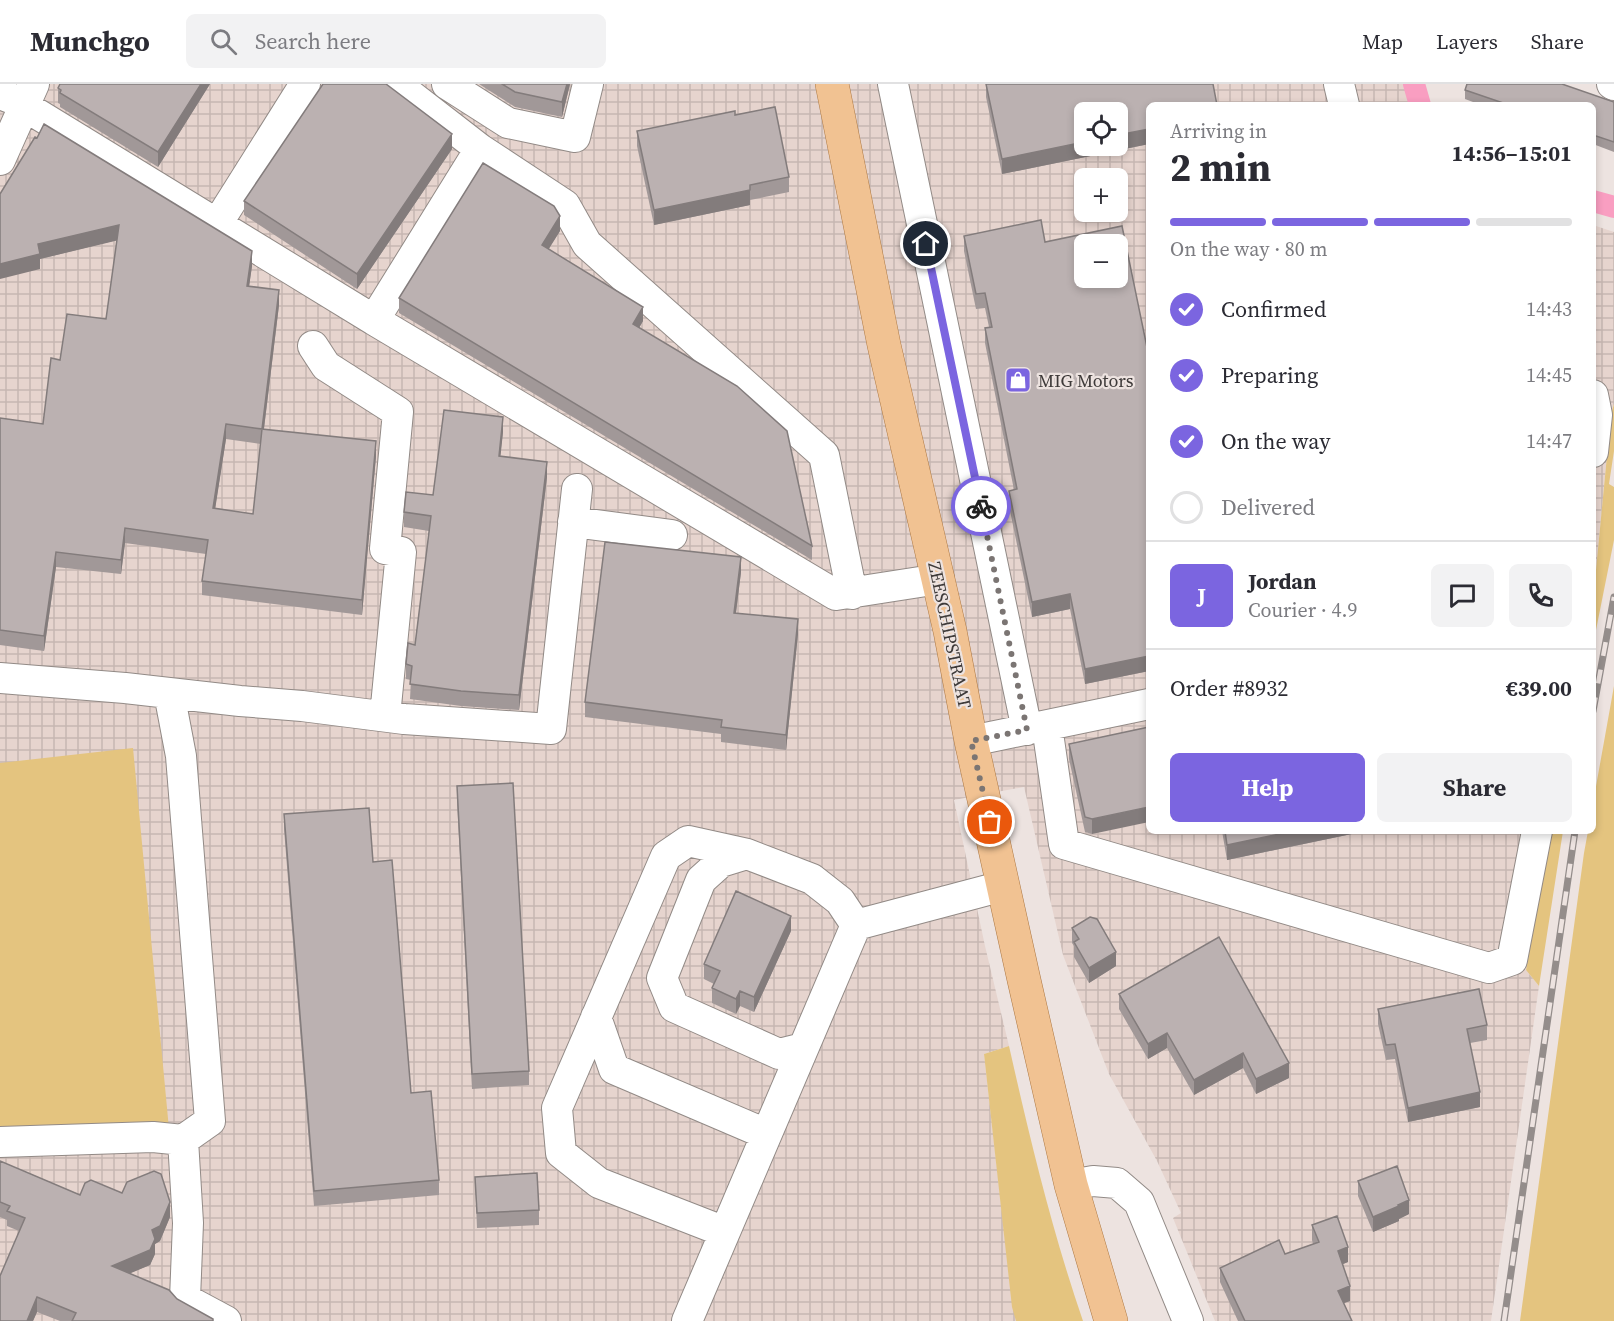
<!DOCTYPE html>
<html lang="en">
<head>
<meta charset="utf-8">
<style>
	body { margin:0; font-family:"Source Serif 4",serif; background:#f2f2f3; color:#2b2b33; height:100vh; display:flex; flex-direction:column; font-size:22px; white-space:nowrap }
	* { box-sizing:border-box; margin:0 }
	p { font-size:20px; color:#7c7c81 }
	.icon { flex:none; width:33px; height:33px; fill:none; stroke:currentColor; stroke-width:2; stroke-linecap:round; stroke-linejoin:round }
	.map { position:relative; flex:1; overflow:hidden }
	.side { position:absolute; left:1146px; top:18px; width:450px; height:732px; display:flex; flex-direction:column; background:#fff; border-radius:9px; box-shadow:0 3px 9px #0003 }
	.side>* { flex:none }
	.tools { position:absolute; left:1074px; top:18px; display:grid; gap:12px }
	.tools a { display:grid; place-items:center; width:54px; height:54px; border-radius:9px; background:#fff; box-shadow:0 3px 9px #0003; font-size:30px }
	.pin { position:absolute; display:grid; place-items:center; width:51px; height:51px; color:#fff; margin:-26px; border:3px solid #fff; border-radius:50%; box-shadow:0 2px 6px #0007 }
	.courier { position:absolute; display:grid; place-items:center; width:60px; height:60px; margin:-30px; border:4px solid #7b65e0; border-radius:50%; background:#fff; color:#222; box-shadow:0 2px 8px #0007 }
	.head em { font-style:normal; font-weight:700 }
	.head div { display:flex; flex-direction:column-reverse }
	.head { display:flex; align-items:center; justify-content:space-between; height:102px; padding:0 24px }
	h1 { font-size:39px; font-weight:700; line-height:45px }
	.bar { display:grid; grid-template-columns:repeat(4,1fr); gap:9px 6px; align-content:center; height:72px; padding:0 24px }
	.bar i { height:8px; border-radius:4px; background:#e1e1e2 }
	.bar .on { background:#7b65e0 }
	.bar p { grid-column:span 4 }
	.line { display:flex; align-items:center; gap:15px; padding:0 24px; border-top:2px solid #e1e1e2 }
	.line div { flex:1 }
	.round { display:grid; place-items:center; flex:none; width:63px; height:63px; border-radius:9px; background:#f2f2f3 }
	ol { padding:0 24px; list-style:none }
	li { display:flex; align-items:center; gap:18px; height:66px }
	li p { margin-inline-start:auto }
	li .icon { padding:6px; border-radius:50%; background:#7b65e0; color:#fff; stroke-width:4 }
	li:last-child { color:#7c7c81 }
	li i { width:33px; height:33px; border:3px solid #e1e1e2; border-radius:50% }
	.primary-button { display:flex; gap:12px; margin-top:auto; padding:12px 24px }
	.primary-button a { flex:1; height:69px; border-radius:9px; background:#7b65e0; color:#fff; font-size:24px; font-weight:700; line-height:69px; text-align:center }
	.primary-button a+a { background:#f2f2f3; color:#2b2b33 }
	header { display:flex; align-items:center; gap:36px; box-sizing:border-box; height:84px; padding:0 30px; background:#fff; border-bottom:2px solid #e1e1e2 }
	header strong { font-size:28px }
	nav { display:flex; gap:33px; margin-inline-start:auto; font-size:21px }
	.search { width:420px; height:54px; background:#f2f2f3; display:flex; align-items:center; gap:15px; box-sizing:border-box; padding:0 21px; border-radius:9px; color:#7c7c81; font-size:22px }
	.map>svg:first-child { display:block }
	.industrial { fill:url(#industrial-grid); fill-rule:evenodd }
	.green { fill:#e4c47f }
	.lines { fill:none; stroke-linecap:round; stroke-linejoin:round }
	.canal { stroke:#f99ec1; stroke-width:22 }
	.minor-casing { stroke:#928a86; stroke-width:32 }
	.major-casing { stroke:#ac7844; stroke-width:34 }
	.minor { stroke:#fff; stroke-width:30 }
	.major { stroke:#f1c292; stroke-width:33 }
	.rail-casing { stroke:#948d8b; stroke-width:7 }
	.rail { stroke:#ede3e0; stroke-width:4.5; stroke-dasharray:14; stroke-linecap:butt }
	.wall { fill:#a19898; fill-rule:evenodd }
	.shaded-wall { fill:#837c7c }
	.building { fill:#bbb1b1; stroke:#837c7c; stroke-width:1.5; fill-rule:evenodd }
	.done { stroke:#7b7573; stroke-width:6; stroke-dasharray:0 10.8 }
	.route { stroke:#7b65e0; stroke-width:8 }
	.labels { text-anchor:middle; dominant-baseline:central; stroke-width:4.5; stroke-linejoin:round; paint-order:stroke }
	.poi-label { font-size:18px; fill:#3e3a39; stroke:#ede3e0; text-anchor:start }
	.street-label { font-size:18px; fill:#3e3a39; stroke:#ede3e0 }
</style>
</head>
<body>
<header>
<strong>Munchgo</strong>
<div class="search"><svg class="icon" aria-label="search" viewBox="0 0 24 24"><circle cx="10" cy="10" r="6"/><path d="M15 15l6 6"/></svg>Search here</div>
<nav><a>Map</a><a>Layers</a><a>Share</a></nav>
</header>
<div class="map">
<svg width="1614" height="1237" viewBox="0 0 1614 1237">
	<defs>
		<pattern id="industrial-grid" width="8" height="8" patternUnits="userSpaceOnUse" patternTransform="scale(1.5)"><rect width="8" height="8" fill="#e6d4ce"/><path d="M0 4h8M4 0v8" fill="none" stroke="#c6b7b2"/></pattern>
	</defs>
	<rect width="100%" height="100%" fill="#ede3e0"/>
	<path class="industrial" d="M0,0h1406l5,21h-262v726h402l-25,139 13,16 -48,335h-276l-42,-103 8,-5 -24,-52 -48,-87 -46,-119 -39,-168 -70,13 31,146 24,100 -25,8 23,202 13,65h-1020zM1084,28h34v34h-34zM1084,94h34v34h-34zM1084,160h34v34h-34z
		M1593,141l21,7v172l-3,10 -18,187z"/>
	<path class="green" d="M1614,320v47l-5,33 5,3v53l-21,105v-44l18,-187z
		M1614,602v635h-94l64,-468 4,-22h5v-28z
		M133,664l36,381 -169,4v-370z
		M1551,747h12l-24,155 -13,-16z
		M1009,962c21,93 43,185 74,275h-67l-4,-14 -28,-253z"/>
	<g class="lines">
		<path class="canal" d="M1414,0l6,21
			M1593,117l21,6"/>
		<defs>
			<path id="minor" d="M396,0l84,65
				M447,0l61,39 67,14 13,-53
				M893,0l134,646
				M1339,0l5,21
				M1612,0l2,1
				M0,10l13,5 361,221
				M0,76l34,-76
				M217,140l88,-140
				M313,262l13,20 72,46 -13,137 16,3 -16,164
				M1593,311l4,20 -4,37
				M573,438l99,13
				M852,510l-28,-139 -237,-211 -22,-39 -85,-56 -106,171 462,275 103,-16
				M0,594l125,10 115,13 62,5 102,13 147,10 26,-240
				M169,609l12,63 29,365 -27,19
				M1047,642l17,118 425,124 23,-8 25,-129
				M971,657l178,-37
				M596,933l18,52 152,65
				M803,964l-24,6 -105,-47 -12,-29 39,-98 20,-18 26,-8 65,25 28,22 16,24
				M0,1058l153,-5 30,3 5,83 -3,76 41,22
				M1071,1101l22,-4 24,2 22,19 49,119
				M725,1148l-126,-49 -38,-30 -4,-45 109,-252 22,-15 59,13
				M687,1237l169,-396 147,-39"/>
			<path id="major" d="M832,0l52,261 66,286 21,110 53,239 47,205 40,136"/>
		</defs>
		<use href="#minor" class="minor-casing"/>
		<use href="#major" class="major-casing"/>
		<use href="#minor" class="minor"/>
		<use href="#major" class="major"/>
		<defs>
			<path id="rail" d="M1593,627l21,-114
				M1504,1237l71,-490"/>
		</defs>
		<use href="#rail" class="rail-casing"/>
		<use href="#rail" class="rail"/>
	</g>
	<path class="wall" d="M210,0l-52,83 -98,-60v-3l-2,-1v-15z
		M479,0h91l-8,33 -47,-10z
		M986,0l163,21v39l-147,30 -16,-77z
		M1465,6l149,12v50l-21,-8v-39h-112l-16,-6z
		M735,31l54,62v15l-39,8v5l-96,20 -17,-79v-15z
		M452,65l-95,140 -113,-74v-14z
		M0,110l252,72 -3,20 30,19 -15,124 112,27 -14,159 -160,-20v-14l4,-27 -81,-11 -4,31 -65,-7 -12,84 -44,-6v-227l43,6 63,-105 11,-79 -77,19v10zM226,355l35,5 -8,70 -38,-6z
		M560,147l-12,18 95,72 -4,7 173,218v14l-413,-247v-15z
		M964,152l81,6 104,115v314l-64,13 -15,-75 -38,8 -23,-111v-15l5,-1 -29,-147v-15l4,-1 -4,-19 -9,1 -12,-58z
		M503,348l-3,24 47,21 -28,233 -58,-4 -51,-7 1,-19 -5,-1v-15l9,-19 14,-114 -25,-4v-15l29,-17z
		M741,488l-5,41 62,21 -12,116 -65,-8v-8l-136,-17v-15z
		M1149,643l-57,107 -7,-2 -16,-73v-15z
		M457,702l72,285v14l-57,4 -15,-288z
		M284,730l89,48 38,231 28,87v15l-125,11 -30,-377z
		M1222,747h144l-139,29z
		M1072,844l44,38 -27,17 -15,-26v-11l-2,-3z
		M791,847l-37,81 -14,-6 -4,8 -24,-11v-15l2,-4 -10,-5v-15z
		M1219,853l70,141 -33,16 -13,-26 -49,27 -27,-47 -19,11 -29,-50v-15z
		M1378,925l109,16v15l-17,3 10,64 -72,15 -13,-63 -9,1 -8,-36z
		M0,1077l80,34 90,22 -10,24 -5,3v10l-5,11 -20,8 47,26 36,22h-153l-23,-9 -4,9h-33l19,-90 -12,-5v-6l-7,-3z
		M475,1093l64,33v15l-62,3z
		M1358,1097l51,33 -10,5v2l-26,11 -15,-36z
		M1312,1141l36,37 -5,2 7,37 -6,2 8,18h-114l-18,-39v-14l65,-14 28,-10 -1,-4z"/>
	<path class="shaded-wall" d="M201,0h9l-52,83v-15z
		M567,0h3l-8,33v-15z
		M1149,45v15l-147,30v-15l82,-17v4h34v-11z
		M452,50v15l-95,140v-15z
		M750,106v15l-96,20v-15z
		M560,132v15l-18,29v-15z
		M119,141v15l-79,19v10l-40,10v-15l38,-20z
		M252,167v15l-5,35v-15z
		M279,206v15l-17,139v-15z
		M643,223v14l-10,17v-14z
		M503,333v15l-4,39v-15z
		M226,340v15l-13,84v-15z
		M376,357v15l-14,159v-15z
		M547,378v15l-28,233v-15z
		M125,444v15l-4,31v-14z
		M56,468v15l-12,84v-15z
		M741,473v15l-7,56v-15z
		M1070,510v15l-38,8v-15z
		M798,535v15l-12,116v-15z
		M1149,572v15l-64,13v-15z
		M1149,723v15l-57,12v-15z
		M1294,747h72l-139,29v-15z
		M791,832v15l-37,81v-15z
		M1116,868v14l-27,17v-15z
		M740,907v15l-4,8v-15z
		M1167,949v15l-19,11v-15z
		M1243,969v15l-49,27v-15z
		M1289,979v15l-33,16v-15z
		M1480,1008v15l-72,15v-14z
		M1409,1116v14l-10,5v2l-26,11v-15z
		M170,1118v15l-10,24 -5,3v10l-5,11 -38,16v-15z
		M1348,1163v15l-10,4v-15z
		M1350,1202v15l-12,4v-14z
		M37,1213v15l-4,9h-6z"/>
	<path class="building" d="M60,0h141l-43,68 -98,-59 1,-3 -3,-2z
		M323,0h63l66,50 -95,140 -113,-73z
		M502,0h65l-5,18 -47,-10z
		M986,0h227l4,21h-68v24l-31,6v-23h-34v30l-82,17z
		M1467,0h95l52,18v40l-21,-7v-30h-84l-44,-15z
		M775,23l14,70 -39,8v5l-96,20 -17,-79 98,-20v4z
		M44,40l208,127 -5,35 32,4 -17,139 114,12 -14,159 -160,-19 6,-41 -83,-12 -4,32 -65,-8 -12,84 -44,-6v-212l43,6 8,-66 9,2 7,-46 39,5 13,-94 -81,19 2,10 -40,10v-70l35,-57 2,1zM226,340l36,5 -9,85 -40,-6z
		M483,79l71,43 6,10 -18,29 101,62 -10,17 104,62 50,45 25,115 -413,-248z
		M1041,136l4,22 77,-16 27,131v299l-64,13 -15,-75 -38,8 -23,-111 8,-2 -32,-161 7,-1 -7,-34 -9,1 -12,-58zM1084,160h34v34h-34z
		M444,326l59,7 -4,39 48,6 -28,233 -58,-4 -51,-7 2,-18 -6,-2 2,-21 7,2 16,-129 -27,-4 2,-20 27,3z
		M605,458l136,15 -7,56 64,6 -12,116 -65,-8 1,-7 -137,-18z
		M1149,643v80l-57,12 -7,-2 -16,-73z
		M513,699l16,288 -57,3 -15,-288z
		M369,724l4,54 19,-2 19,233 20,-2 8,89 -125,11 -30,-377z
		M1225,747h69l-67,14z
		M736,807l55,25 -37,81 -14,-6 -4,8 -24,-11 8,-17 -16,-7z
		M1090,833l7,2 19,33 -27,16 -15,-26 5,-3 -7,-11z
		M1219,853l70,126 -33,16 -13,-26 -49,27 -27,-47 -19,11 -29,-50z
		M1479,905l8,36 -20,4 13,63 -72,16 -13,-64 -9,1 -8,-36z
		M0,1077l80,34 5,-12 6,-3 31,13 5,-11 27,-11 7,3 9,28 -10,24 -8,4 3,9 -5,11 -38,16 57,24 8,9 36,20v2h-141l4,-8 -39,-16 -10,24h-27v-45l25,-58 -18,-7 3,-5 -10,-4z
		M1397,1082l12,34 -11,5 1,1 -26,11 -15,-36z
		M537,1089l2,37 -62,3 -2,-36z
		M1337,1132l11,31 -10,4 12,35 -12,5 14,30h-107l-25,-53 59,-28 6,14 34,-12 -7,-17z"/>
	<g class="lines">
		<path class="done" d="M981,422l46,224 -56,11 19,81"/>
		<path class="route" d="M926,160l55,262"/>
	</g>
	<defs>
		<symbol id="shop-square" viewBox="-11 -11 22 22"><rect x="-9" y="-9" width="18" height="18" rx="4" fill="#7b65e0" stroke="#ede3e0"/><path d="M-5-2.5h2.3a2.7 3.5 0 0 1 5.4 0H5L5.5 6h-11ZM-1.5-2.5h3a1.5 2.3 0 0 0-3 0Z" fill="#fff"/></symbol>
	</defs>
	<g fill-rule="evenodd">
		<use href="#shop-square" x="1003" y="281" width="30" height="30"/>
	</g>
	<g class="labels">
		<g class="poi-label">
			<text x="1038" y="296">MIG Motors</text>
		</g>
		<g class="street-label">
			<text transform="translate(950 551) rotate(78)">ZEESCHIPSTRAAT</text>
		</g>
	</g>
</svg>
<div class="tools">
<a><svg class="icon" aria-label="locate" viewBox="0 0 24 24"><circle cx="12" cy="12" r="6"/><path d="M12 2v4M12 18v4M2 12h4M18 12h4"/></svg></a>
<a>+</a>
<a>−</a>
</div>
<div class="pin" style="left:990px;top:738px;background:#ea580c"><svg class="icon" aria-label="bag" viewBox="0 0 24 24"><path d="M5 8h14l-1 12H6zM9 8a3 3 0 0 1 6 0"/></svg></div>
<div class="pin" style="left:926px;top:160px;background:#1f2937"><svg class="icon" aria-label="home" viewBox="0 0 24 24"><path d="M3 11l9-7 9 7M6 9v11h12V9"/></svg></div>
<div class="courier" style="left:981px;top:422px"><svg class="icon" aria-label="bike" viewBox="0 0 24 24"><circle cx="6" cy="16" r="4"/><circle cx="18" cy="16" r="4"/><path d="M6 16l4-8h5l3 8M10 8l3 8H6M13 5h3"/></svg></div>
<section class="side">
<div class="head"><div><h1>2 min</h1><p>Arriving in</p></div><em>14:56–15:01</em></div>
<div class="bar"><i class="on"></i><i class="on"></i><i class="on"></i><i></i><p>On the way · 80 m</p></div>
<ol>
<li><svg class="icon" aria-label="check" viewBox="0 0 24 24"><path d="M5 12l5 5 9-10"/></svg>Confirmed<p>14:43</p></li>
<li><svg class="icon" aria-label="check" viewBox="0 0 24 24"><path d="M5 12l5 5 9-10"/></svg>Preparing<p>14:45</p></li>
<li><svg class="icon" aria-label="check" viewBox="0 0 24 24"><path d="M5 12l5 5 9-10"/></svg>On the way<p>14:47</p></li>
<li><i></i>Delivered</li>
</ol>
<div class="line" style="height:108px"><b class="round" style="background:#7b65e0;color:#fff">J</b><div><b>Jordan</b><p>Courier · 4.9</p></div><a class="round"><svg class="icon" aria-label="chat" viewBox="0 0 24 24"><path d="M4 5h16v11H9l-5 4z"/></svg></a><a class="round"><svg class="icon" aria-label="phone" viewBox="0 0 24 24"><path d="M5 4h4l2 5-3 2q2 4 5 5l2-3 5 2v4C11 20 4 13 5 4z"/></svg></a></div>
<div class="line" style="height:78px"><div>Order #8932</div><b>€39.00</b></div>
<div class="primary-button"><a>Help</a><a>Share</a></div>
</section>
</div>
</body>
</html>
